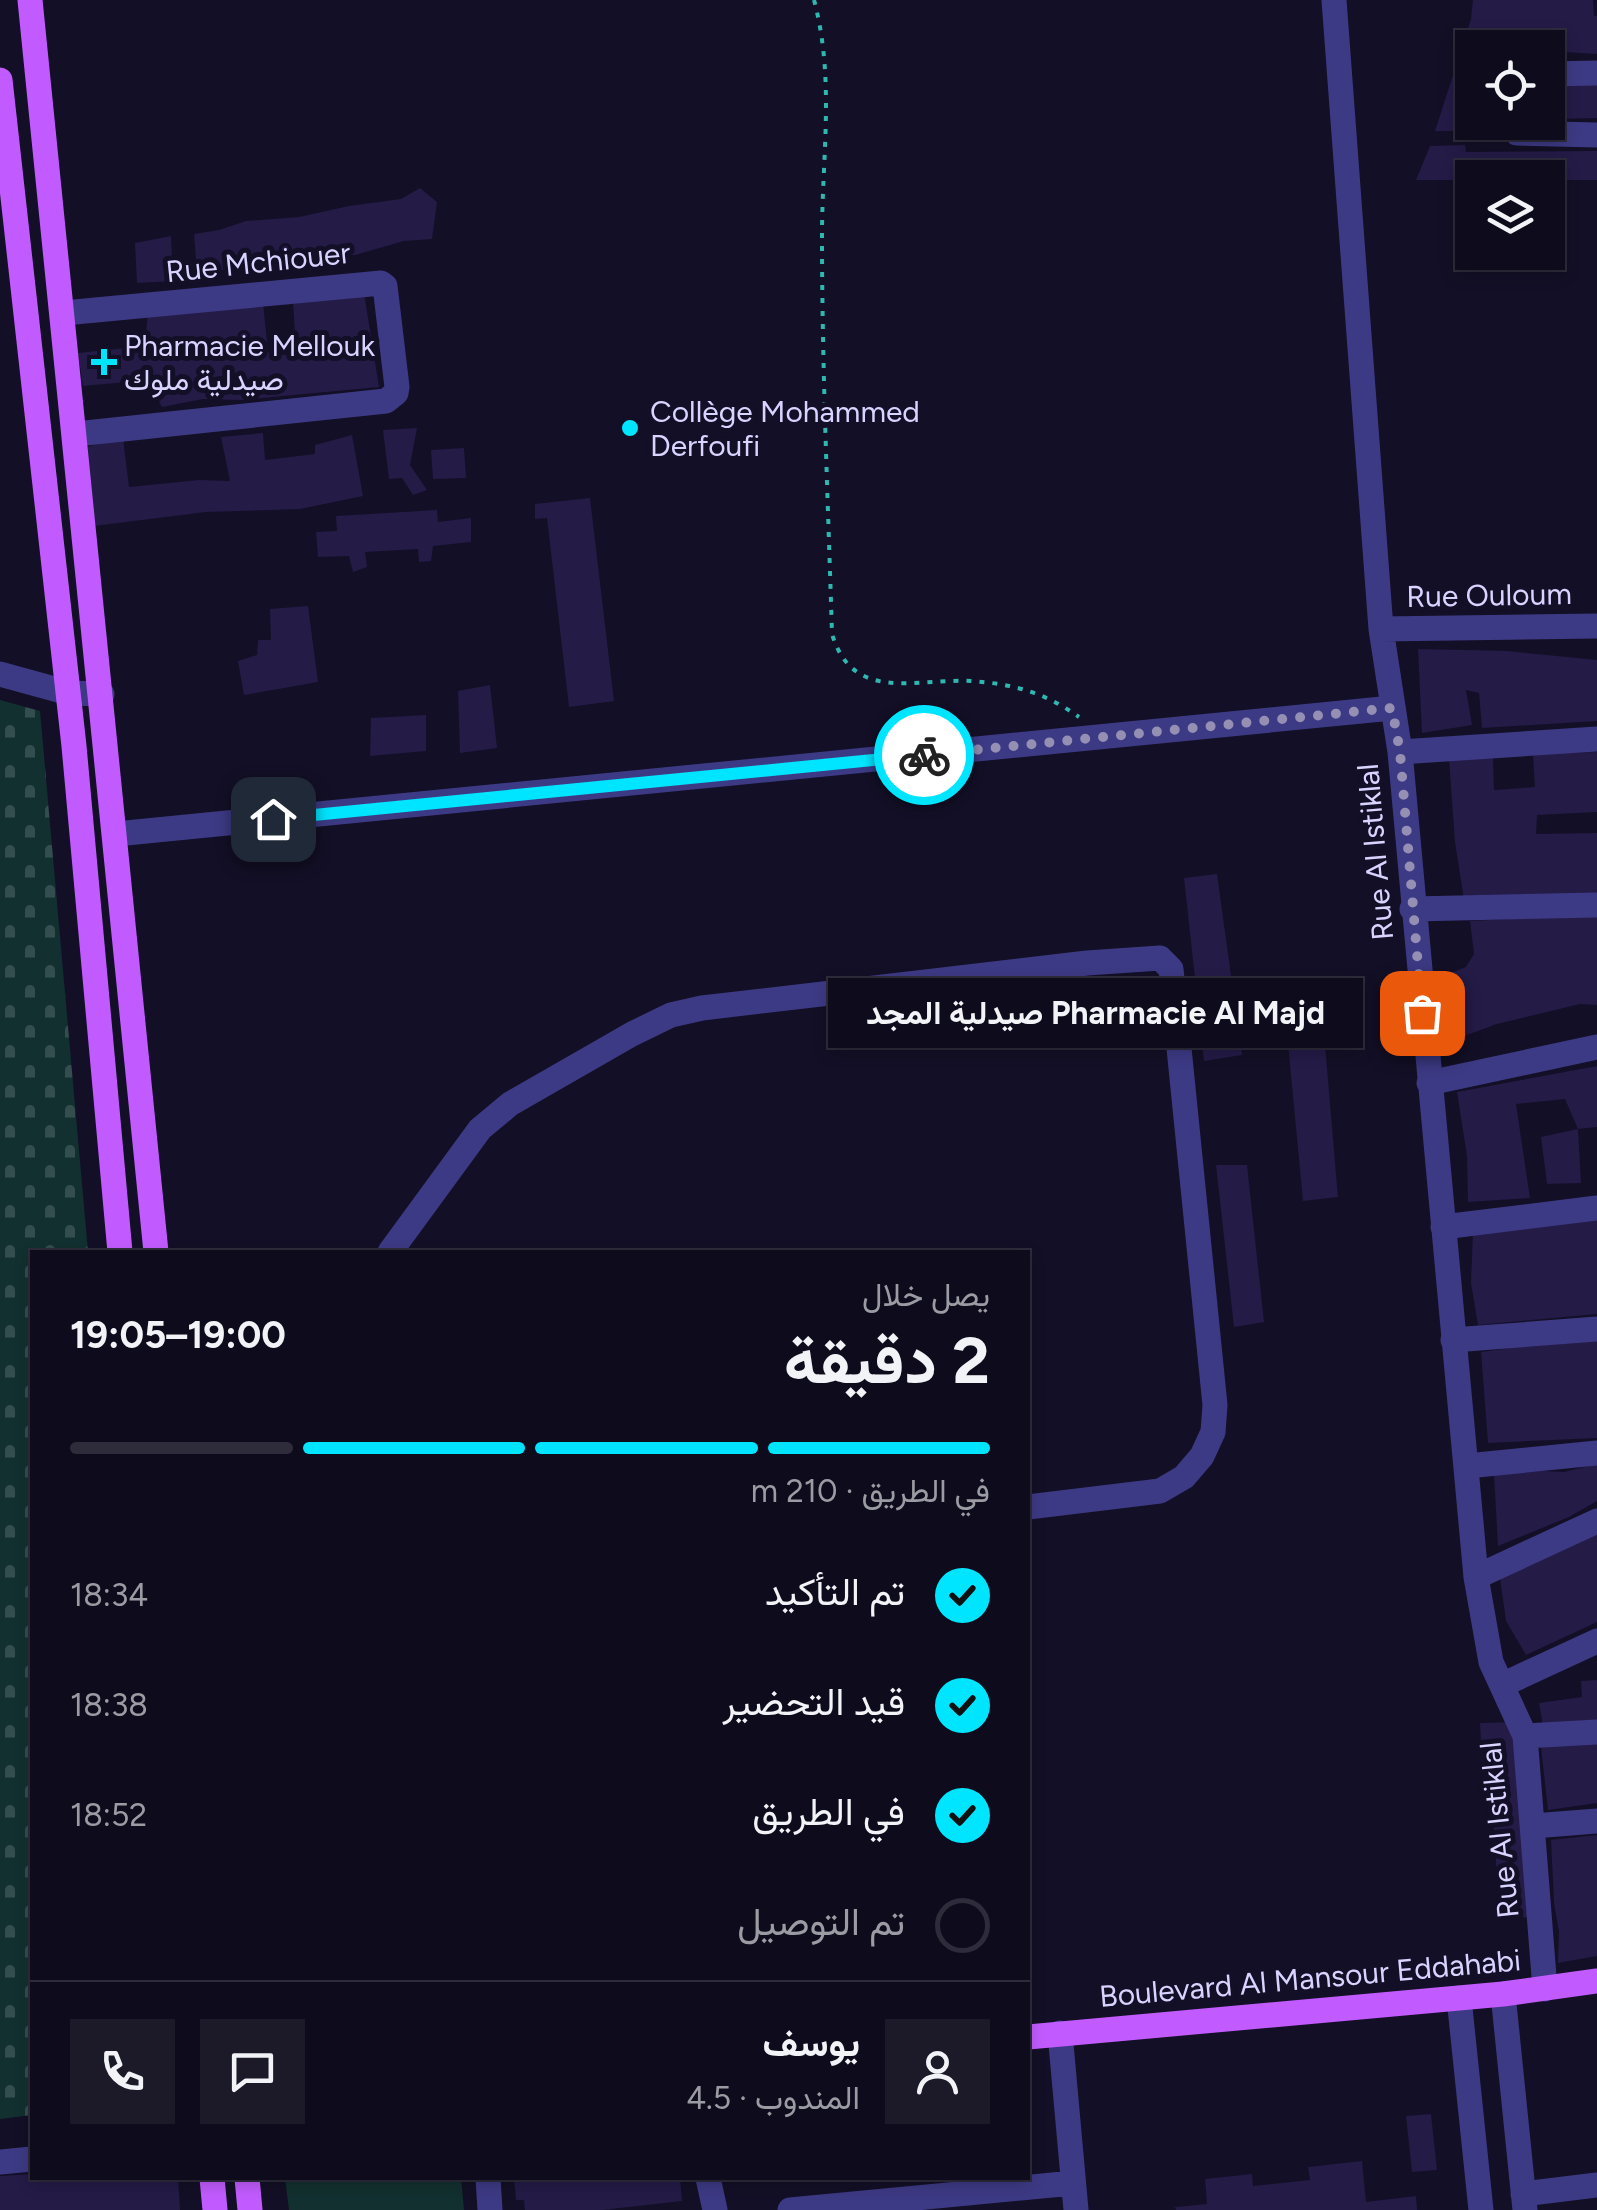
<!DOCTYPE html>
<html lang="ar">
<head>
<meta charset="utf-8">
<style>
	body { margin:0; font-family:Figtree,Vazirmatn,sans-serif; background:#1c1929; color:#f1f3f6; direction:rtl; height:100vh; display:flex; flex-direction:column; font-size:38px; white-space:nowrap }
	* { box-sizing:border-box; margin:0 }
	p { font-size:32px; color:#9b9ba3 }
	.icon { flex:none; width:55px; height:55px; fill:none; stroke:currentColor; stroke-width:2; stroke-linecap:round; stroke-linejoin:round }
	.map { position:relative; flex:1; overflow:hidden; direction:ltr }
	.details { position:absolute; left:30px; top:1250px; width:1000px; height:930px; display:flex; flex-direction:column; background:#0e0b1c; border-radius:0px; box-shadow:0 5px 15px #0003,0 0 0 2px #2e2b3b; direction:rtl }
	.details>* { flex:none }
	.tools { position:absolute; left:1455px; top:30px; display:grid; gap:20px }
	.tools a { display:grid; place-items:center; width:110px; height:110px; border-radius:0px; background:#0e0b1c; box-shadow:0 5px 15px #0003,0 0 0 2px #2e2b3b; font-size:50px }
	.pin { position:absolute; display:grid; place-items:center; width:85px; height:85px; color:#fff; margin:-42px; border-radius:20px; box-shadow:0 5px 15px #0006 }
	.courier { position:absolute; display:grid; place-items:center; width:100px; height:100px; margin:-50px; border:8px solid #00e5ff; border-radius:50%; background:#fff; color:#222; box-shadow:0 2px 12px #0007 }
	.bubble { position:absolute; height:70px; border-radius:0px; background:#0e0b1c; box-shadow:0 5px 15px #0003,0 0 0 2px #2e2b3b; font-size:32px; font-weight:700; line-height:70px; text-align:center; direction:rtl }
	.headline em { font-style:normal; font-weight:700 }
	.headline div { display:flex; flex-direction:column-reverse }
	.headline { display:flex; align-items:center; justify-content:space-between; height:170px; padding:0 40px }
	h1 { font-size:65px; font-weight:700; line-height:75px }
	.bar { display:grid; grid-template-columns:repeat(4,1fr); gap:15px 10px; align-content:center; height:120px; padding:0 40px }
	.bar i { height:12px; border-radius:8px; background:#2e2b3b }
	.bar .current { background:#00e5ff }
	.bar p { grid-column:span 4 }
	.line { display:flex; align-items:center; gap:25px; padding:0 40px; border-top:2px solid #2e2b3b }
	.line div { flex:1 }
	.round { display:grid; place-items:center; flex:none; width:105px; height:105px; border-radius:0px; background:#1c1929 }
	ol { padding:0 40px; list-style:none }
	li { display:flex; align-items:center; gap:30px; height:110px }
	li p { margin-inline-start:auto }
	li .icon { padding:10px; border-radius:50%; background:#00e5ff; color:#111; stroke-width:4 }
	li:last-child { color:#9b9ba3 }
	li i { width:55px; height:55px; border:5px solid #2e2b3b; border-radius:50% }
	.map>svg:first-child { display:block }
	.cemetery { fill:url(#cemetery-stones) }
	.green { fill:#12302f }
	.building { fill:#241b47 }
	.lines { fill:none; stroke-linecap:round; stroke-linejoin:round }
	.path { stroke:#2fb8b0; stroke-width:4; stroke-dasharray:5 8; stroke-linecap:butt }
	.minor { stroke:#3d3a85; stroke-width:25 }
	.major { stroke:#c25bff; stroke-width:25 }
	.done { stroke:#948fb3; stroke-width:10; stroke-dasharray:0 18 }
	.route { stroke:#00e5ff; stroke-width:12 }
	.poi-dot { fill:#00e5ff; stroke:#130f26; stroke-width:4 }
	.labels { text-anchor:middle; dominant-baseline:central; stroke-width:10; stroke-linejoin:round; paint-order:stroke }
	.street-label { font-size:30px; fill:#d9d4ff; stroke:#130f26 }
	.poi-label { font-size:30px; fill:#d9d4ff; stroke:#130f26; text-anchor:start }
</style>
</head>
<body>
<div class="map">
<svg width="1597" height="2210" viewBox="0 0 1597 2210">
	<defs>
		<pattern id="cemetery-stones" width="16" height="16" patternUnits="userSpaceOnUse" patternTransform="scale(2.5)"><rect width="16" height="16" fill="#12302f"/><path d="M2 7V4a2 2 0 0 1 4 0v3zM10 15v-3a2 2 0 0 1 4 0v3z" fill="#344d4e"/></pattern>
	</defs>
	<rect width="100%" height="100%" fill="#130f26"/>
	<path class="cemetery" d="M0,700l40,11 48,541h-56v863l-32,4z"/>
	<path class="green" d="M285,2178h176l3,32h-175z"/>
	<path class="building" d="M1473,0h120l1,16h3v38l-49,-3v-3h-76v74h22l-1,9h-58l36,-112z
		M1555,79l42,3v36l-43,1z
		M1465,145l1,7 131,-1v29h-181l14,-34z
		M420,188l17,14 -5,37 -28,2 -49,14 -53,2 -105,17 -3,-40 25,-4 27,-9 53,-4 50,-11 52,-7z
		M171,236l2,45 -36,2 -2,-40z
		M364,293l15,94 -138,13 -38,-1 -41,8 -14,-27 -65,6 -5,-33 67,-7 3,-34 115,-10 5,50 28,-1 -3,-50z
		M417,428l-7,37 17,25 -14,5 -11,-17 -13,1 -6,-49z
		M263,433l2,27 50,-6v-9l37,-10 11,61 -63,13 -94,3 -112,14 -8,-79 37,-9 6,49 70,-7 31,1 -9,-44z
		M464,448l2,30 -33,1 -2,-29z
		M590,498l24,203 -45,6 -22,-189 -12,1v-15z
		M437,510l1,12 33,-4v24l-38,4 -2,15 -12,1 -1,-13 -53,3 2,15 -14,5 -4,-16 -31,1 -2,-25 21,-1 -1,-15z
		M308,606l10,76 -74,13 -6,-34 19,-6 1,-15h13l-1,-31z
		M1418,649l89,2 90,9v61l-115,7 -3,-35 -13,-3 6,35 -50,8z
		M490,685l7,63 -37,5 -2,-62z
		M426,715v36l-56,5 1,-38z
		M1597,752v60l-60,3 -1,19 61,-1v62l-133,5 -9,-58 -6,-83 44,-1 1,32 41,-3 -2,-33z
		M1217,874l25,181 -38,6 -20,-183z
		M1597,915v90l-17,-1 -83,20 -44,16 -11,-64 24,-9 8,-13 -4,-33z
		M1321,998l17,199 -35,4 -19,-199z
		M1597,1066v61l-19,2 -13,-30 -49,5 14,94 -62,4 -1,-46 -10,-64z
		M1578,1129l3,54 -34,1 -6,-47z
		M1216,1165h31l17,157 -30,5z
		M1597,1217v97l-119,11 -7,-42 2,-52z
		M1597,1341v97l-109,5 -7,-91 67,-9z
		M1597,1464v37l-28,16 -71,29 -4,-72 32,-4 38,2z
		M1597,1533v89l-71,33 -20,-34 -6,-43z
		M1597,1680v48l-53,4 -5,-29 43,-6 -1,-16z
		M1516,1722l14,196 -32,-4 -3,-78 -13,-72 -2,-41z
		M1597,1742v61l-49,7 -7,-63z
		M1597,1835v121l-39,7 1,-31 -5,-29 -3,-63z
		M1431,2114l6,56 -25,2 -6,-56z
		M1362,2161l4,41 50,-6 1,14h-241l-1,-3 32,-3 -2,-25 47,-5 1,12 57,-6 -2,-13z
		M32,2174v4h146l2,32h-180v-34z
		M514,2178h166l2,23 -80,9h-77l-1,-10h-8z"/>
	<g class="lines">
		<path class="path" d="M814,0c21,78 8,156 8,236 0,133 6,266 10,398 21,70 85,44 139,47 42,3 73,11 108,36"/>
		<path class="minor" d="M1334,0l47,629 19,123 76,825 15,85 34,74 20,253
			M1548,74l49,-1
			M1512,122l5,11 80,2
			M64,313l317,-30 4,3 12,101 -1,6 -10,8 -310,33
			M1381,629l216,-3
			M0,674l69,19 33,1
			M1400,752l197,-13
			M116,834l1276,-126
			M1412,909l185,-4
			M1429,1083l168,-36
			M1443,1227l154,-19
			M390,1252l90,-123 30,-25 122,-70 39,-19 31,-7 385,-45 73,-5 11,11 44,436 -2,27 -11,24 -18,21 -24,14 -132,16
			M1453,1340l144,-11
			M1467,1466l130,-13
			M1476,1577l121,-56
			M1502,1685l95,-44
			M1525,1736l72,-4
			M1533,1826l64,-5
			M1503,1994l22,216
			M1459,1998l22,212
			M1060,2033l16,177
			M0,2162l32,-3
			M488,2178l2,32
			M708,2178l7,32
			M1523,2194l74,-9
			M790,2210l283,-27"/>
		<path class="major" d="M30,0l126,1252
			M0,80l74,666 46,506
			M1028,2037l475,-43 94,-13
			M212,2178l3,32
			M247,2178l3,32"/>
	</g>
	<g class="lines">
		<path class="done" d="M924,755l468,-47 8,44 22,261"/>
		<path class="route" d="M273,819l651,-64"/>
	</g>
	<g class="poi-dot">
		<path d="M99 347h10v10h10v10h-10v10h-10v-10h-10v-10h10z"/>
		<circle cx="630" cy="428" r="10"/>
	</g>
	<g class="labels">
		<g class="street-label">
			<text transform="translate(258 262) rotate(-6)">Rue Mchiouer</text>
			<text transform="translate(1489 595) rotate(-1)">Rue Ouloum</text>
			<text transform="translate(1375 852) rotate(-95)">Rue Al Istiklal</text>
			<text transform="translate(1499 1830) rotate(-96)">Rue Al Istiklal</text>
			<text transform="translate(1310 1978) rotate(-5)">Boulevard Al Mansour Eddahabi</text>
		</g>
		<g class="poi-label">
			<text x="124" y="345">Pharmacie Mellouk<tspan x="124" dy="34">صيدلية ملوك</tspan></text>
			<text x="650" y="411">Collège Mohammed<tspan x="650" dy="34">Derfoufi</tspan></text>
		</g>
	</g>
</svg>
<div class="tools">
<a><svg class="icon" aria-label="locate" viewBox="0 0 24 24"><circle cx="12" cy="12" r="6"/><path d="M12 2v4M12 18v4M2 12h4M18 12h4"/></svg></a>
<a><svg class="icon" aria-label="layers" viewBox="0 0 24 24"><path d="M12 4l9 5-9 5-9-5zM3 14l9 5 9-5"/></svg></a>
</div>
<div class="pin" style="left:1422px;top:1013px;background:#ea580c"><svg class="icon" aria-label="bag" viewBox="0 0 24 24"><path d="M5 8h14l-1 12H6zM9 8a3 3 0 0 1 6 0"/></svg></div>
<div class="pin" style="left:273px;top:819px;background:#1f2937"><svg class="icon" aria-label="home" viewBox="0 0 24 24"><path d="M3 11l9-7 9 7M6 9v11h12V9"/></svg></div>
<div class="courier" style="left:924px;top:755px"><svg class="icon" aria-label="bike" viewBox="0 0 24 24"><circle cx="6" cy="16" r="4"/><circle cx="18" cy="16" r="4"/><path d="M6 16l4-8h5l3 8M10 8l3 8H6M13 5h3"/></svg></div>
<div class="bubble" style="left:828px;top:978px;width:535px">Pharmacie Al Majd صيدلية المجد</div>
<section class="details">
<div class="headline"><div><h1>2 دقيقة</h1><p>يصل خلال</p></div><em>19:00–19:05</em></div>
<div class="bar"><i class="current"></i><i class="current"></i><i class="current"></i><i></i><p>في الطريق · 210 m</p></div>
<ol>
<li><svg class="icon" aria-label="check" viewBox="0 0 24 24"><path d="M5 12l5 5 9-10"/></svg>تم التأكيد<p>18:34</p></li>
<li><svg class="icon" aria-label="check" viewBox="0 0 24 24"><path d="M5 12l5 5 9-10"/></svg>قيد التحضير<p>18:38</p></li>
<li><svg class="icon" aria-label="check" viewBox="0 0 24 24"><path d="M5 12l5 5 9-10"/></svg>في الطريق<p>18:52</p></li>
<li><i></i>تم التوصيل</li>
</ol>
<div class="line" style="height:180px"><a class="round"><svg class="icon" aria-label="person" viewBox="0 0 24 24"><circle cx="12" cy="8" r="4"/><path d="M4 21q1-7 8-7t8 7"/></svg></a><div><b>يوسف</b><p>المندوب · 4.5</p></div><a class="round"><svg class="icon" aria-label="chat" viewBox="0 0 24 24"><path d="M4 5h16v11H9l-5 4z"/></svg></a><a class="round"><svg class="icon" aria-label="phone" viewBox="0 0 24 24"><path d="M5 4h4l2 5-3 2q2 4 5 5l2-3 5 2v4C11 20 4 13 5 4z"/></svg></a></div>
</section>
</div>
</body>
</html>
